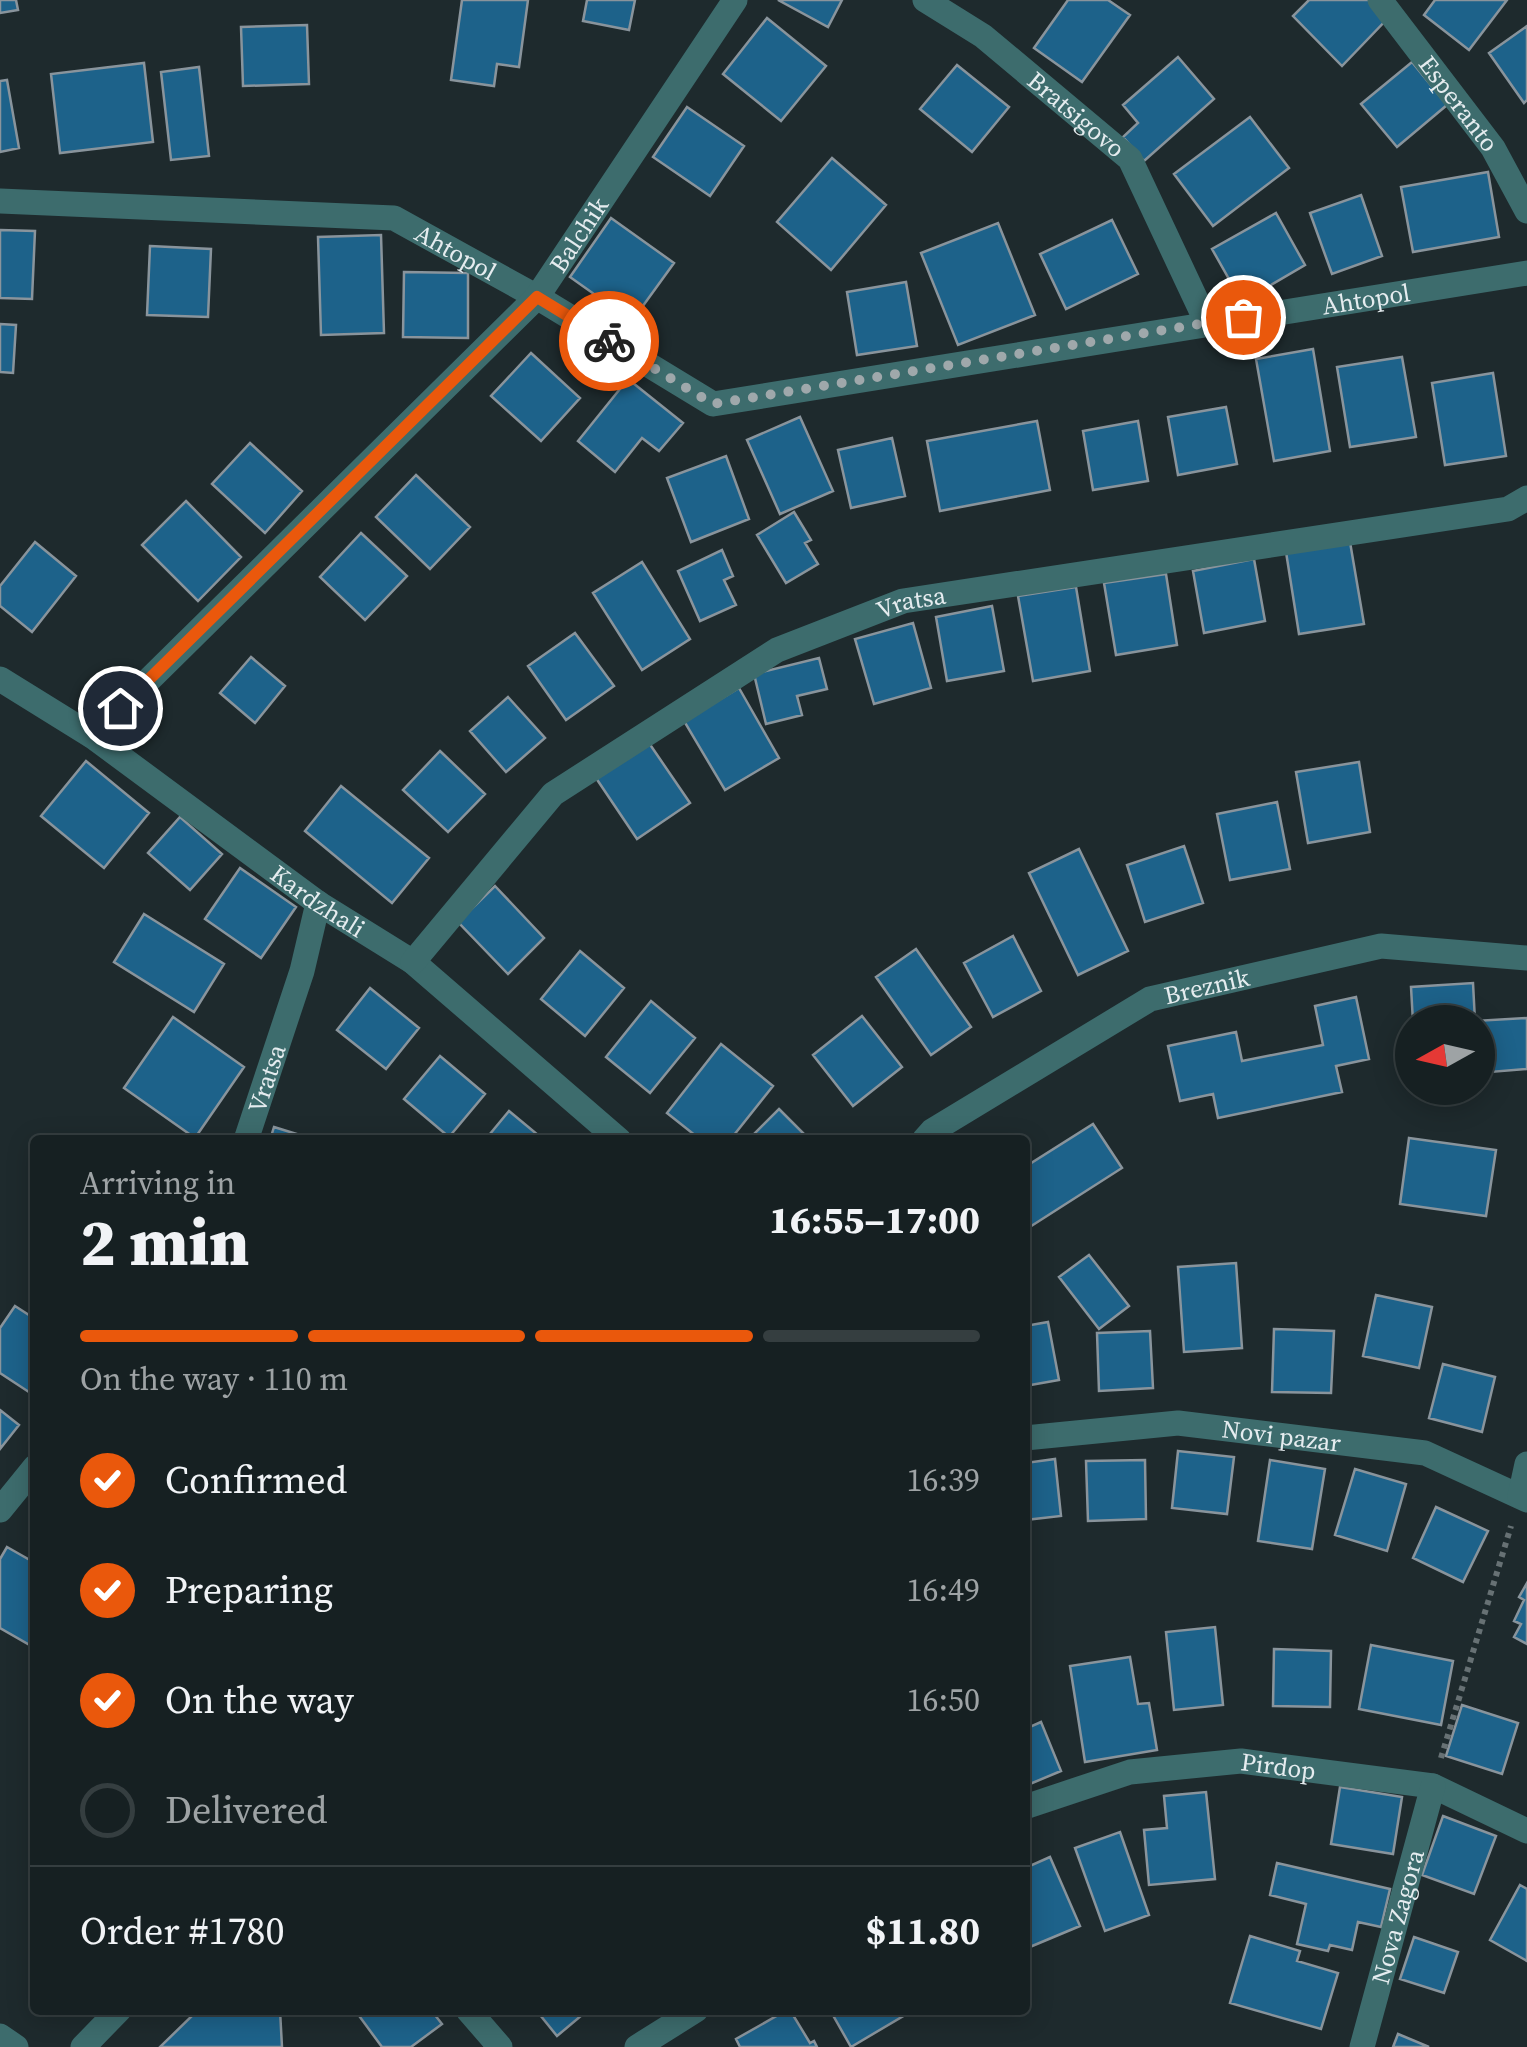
<!DOCTYPE html>
<html lang="en">
<head>
<meta charset="utf-8">
<style>
	body { margin:0; font-family:"Source Serif 4",serif; background:#232d2f; color:#f1f3f6; height:100vh; display:flex; flex-direction:column; font-size:38px; white-space:nowrap }
	* { box-sizing:border-box; margin:0 }
	p { font-size:32px; color:#9ea3a5 }
	.icon { flex:none; width:55px; height:55px; fill:none; stroke:currentColor; stroke-width:2; stroke-linecap:round; stroke-linejoin:round }
	.map { position:relative; flex:1; overflow:hidden }
	.drawer { position:absolute; left:30px; top:1135px; width:1000px; height:880px; display:flex; flex-direction:column; background:#162022; border-radius:10px; box-shadow:0 5px 25px #0003,0 0 0 2px #353e40 }
	.drawer>* { flex:none }
	.needle { width:65px; rotate:262deg }
	.controls { position:absolute; left:1395px; top:1005px; display:grid; gap:20px }
	.controls a { display:grid; place-items:center; width:100px; height:100px; border-radius:50%; background:#162022; box-shadow:0 5px 25px #0003,0 0 0 2px #353e40; font-size:50px }
	.pin { position:absolute; display:grid; place-items:center; width:85px; height:85px; color:#fff; margin:-42px; border:5px solid #fff; border-radius:50%; box-shadow:0 2px 10px #0007 }
	.courier { position:absolute; display:grid; place-items:center; width:100px; height:100px; margin:-50px; border:8px solid #ea580c; border-radius:50%; background:#fff; color:#222; box-shadow:0 2px 12px #0007 }
	.summary em { font-style:normal; font-weight:800 }
	.summary div { display:flex; flex-direction:column-reverse }
	.summary { display:flex; align-items:center; justify-content:space-between; height:170px; padding:0 50px }
	h1 { font-size:65px; font-weight:800; line-height:75px }
	.bar { display:grid; grid-template-columns:repeat(4,1fr); gap:15px 10px; align-content:center; height:120px; padding:0 50px }
	.bar i { height:12px; border-radius:8px; background:#353e40 }
	.bar .active { background:#ea580c }
	.bar p { grid-column:span 4 }
	.line { display:flex; align-items:center; gap:25px; padding:0 50px; border-top:2px solid #353e40 }
	.line div { flex:1 }
	ol { padding:0 50px; list-style:none }
	li { display:flex; align-items:center; gap:30px; height:110px }
	li p { margin-inline-start:auto }
	li .icon { padding:10px; border-radius:50%; background:#ea580c; color:#fff; stroke-width:4 }
	li:last-child { color:#9ea3a5 }
	li i { width:55px; height:55px; border:5px solid #353e40; border-radius:50% }
	.map>svg:first-child { display:block }
	.building { fill:#1d628a; stroke:#89949c; stroke-width:2.5 }
	.lines { fill:none; stroke-linecap:round; stroke-linejoin:round }
	.path { stroke:#677174; stroke-width:6; stroke-dasharray:5 5; stroke-linecap:butt }
	.minor { stroke:#3d6c6d; stroke-width:25 }
	.done { stroke:#9fa8ab; stroke-width:10; stroke-dasharray:0 18 }
	.route { stroke:#ea580c; stroke-width:12 }
	.labels { text-anchor:middle; dominant-baseline:central; stroke-width:10; stroke-linejoin:round; paint-order:stroke }
	.street-label { font-size:25px; fill:#e5ecef; stroke:#152023 }
</style>
</head>
<body>
<div class="map">
<svg width="1527" height="2047" viewBox="0 0 1527 2047">
	<rect width="100%" height="100%" fill="#1e2a2d"/>
	<path class="building" d="M0,0h16l2,10 -18,3z
		M462,0h66l-9,67 -22,-3 -3,22 -43,-6z
		M587,0h48l-6,30 -46,-9z
		M778,0h64l-14,27z
		M1068,0h40l22,15 -48,67 -48,-34z
		M1309,0h63l17,17 -47,49 -49,-50z
		M1435,0h72l-38,50 -45,-35z
		M767,18l59,48 -45,55 -58,-47z
		M307,25l2,59 -66,2 -2,-59z
		M1527,26v74l-3,3 -35,-50z
		M1178,57l36,42 -70,62 -21,-24 15,-14 -15,-18z
		M1412,62l35,43 -50,42 -36,-43z
		M144,63l9,79 -93,11 -9,-79z
		M957,65l52,42 -37,45 -52,-43z
		M199,67l10,89 -38,4 -10,-88z
		M7,80l12,68 -19,4v-71z
		M687,107l57,39 -34,50 -57,-39z
		M1250,117l39,51 -76,58 -39,-52z
		M832,158l54,47 -55,65 -54,-48z
		M1488,172l11,65 -86,15 -12,-65z
		M1361,195l21,61 -50,18 -22,-61z
		M1276,213l29,52 -63,37 -30,-53z
		M611,218l63,45 -42,58 -62,-44z
		M1112,220l26,54 -72,35 -26,-55z
		M998,223l37,92 -77,30 -37,-92z
		M0,230l35,1 -3,68 -32,-1z
		M381,235l3,98 -63,2 -3,-98z
		M150,246l61,3 -3,68 -61,-2z
		M404,272l64,1v65l-65,-1z
		M906,282l11,64 -60,9 -10,-63z
		M0,324l16,1 -3,48 -13,-1z
		M1313,349l17,102 -56,10 -18,-102z
		M531,353l49,45 -39,43 -50,-45z
		M1402,357l14,80 -66,10 -13,-80z
		M1493,373l13,83 -61,9 -13,-82z
		M628,379l55,44 -24,28 -17,-13 -27,34 -37,-31z
		M1226,407l11,57 -59,11 -10,-58z
		M800,417l33,74 -53,23 -33,-74z
		M1037,421l13,69 -110,21 -13,-70z
		M1138,421l10,60 -55,9 -10,-59z
		M892,438l13,58 -54,12 -13,-58z
		M250,443l52,48 -37,42 -53,-49z
		M726,456l23,63 -58,23 -24,-64z
		M416,475l54,52 -40,42 -54,-52z
		M186,501l55,56 -43,44 -56,-56z
		M794,512l17,28 -6,3 13,21 -32,19 -29,-48z
		M361,533l46,43 -42,44 -45,-43z
		M35,542l41,34 -44,56 -32,-26v-20z
		M1350,542l14,82 -65,10 -13,-82z
		M722,550l11,26 -9,4 12,25 -36,16 -22,-50z
		M1254,559l11,62 -61,12 -11,-62z
		M642,562l48,77 -48,31 -49,-77z
		M1166,574l11,71 -61,10 -12,-72z
		M1076,587l14,84 -57,10 -15,-85z
		M992,606l12,65 -57,10 -11,-64z
		M913,623l18,65 -57,16 -19,-65z
		M575,633l39,53 -48,34 -38,-54z
		M251,657l34,29 -30,37 -35,-30z
		M819,658l8,31 -30,7 5,19 -36,9 -12,-50z
		M739,688l40,70 -54,32 -41,-69z
		M508,697l37,41 -39,34 -36,-41z
		M649,743l41,60 -53,36 -41,-61z
		M440,751l45,43 -37,38 -45,-42z
		M86,761l63,52 -45,55 -63,-52z
		M1359,762l11,70 -62,11 -12,-71z
		M341,786l88,72 -37,45 -87,-72z
		M1277,802l13,67 -60,11 -13,-66z
		M180,817l42,37 -32,36 -42,-37z
		M1184,846l19,57 -58,19 -18,-57z
		M1079,849l49,102 -50,24 -49,-102z
		M240,868l56,39 -35,51 -56,-39z
		M495,886l49,52 -36,36 -50,-52z
		M144,914l80,50 -30,48 -80,-50z
		M1013,936l28,55 -48,26 -29,-54z
		M916,949l55,78 -40,28 -55,-78z
		M580,951l44,37 -39,48 -44,-37z
		M1473,983l2,38 52,-3v51l-49,4v-51h-65l-2,-35z
		M370,988l49,40 -33,41 -49,-39z
		M1356,997l13,62 -33,7 6,26 -124,26 -5,-24 -33,7 -12,-55 68,-14 6,29 81,-16 -8,-39z
		M651,1001l44,37 -45,55 -44,-36z
		M862,1016l40,51 -49,39 -40,-51z
		M173,1017l71,50 -49,71 -71,-50z
		M721,1044l52,42 -43,54h-29l-34,-27z
		M440,1056l45,38 -36,43 -45,-38z
		M779,1109l31,31h-62z
		M509,1111l35,29h-59z
		M1093,1124l29,44 -97,62v-63z
		M274,1127l42,13h-46z
		M1409,1138l87,12 -10,66 -86,-12z
		M1089,1255l40,51 -30,23 -40,-52z
		M1236,1263l6,85 -58,4 -6,-85z
		M1376,1295l56,12 -13,61 -56,-12z
		M15,1306l20,13v77l-35,-23v-45z
		M1048,1322l11,58 -34,6v-60z
		M1274,1329l60,2 -3,62 -59,-1z
		M1150,1331l3,57 -54,3 -2,-58z
		M1443,1364l52,13 -13,55 -53,-14z
		M0,1410l19,15 -19,24z
		M1178,1451l56,6 -7,57 -55,-6z
		M1055,1459l6,57 -36,4v-57z
		M1145,1460l1,59 -58,2 -2,-60z
		M1270,1460l55,9 -13,80 -54,-8z
		M1355,1469l51,15 -19,67 -52,-16z
		M1436,1507l52,24 -25,51 -50,-24z
		M7,1547l28,16v85l-35,-20v-69z
		M1527,1583v61l-13,-7 7,-13 -7,-3 10,-21 -5,-3z
		M1215,1627l8,78 -49,5 -8,-78z
		M1371,1645l82,16 -12,64 -82,-16z
		M1274,1649l57,2 -1,56 -57,-1z
		M1130,1657l8,47 11,-1 8,47 -72,12 -15,-96z
		M1462,1705l56,18 -16,51 -56,-18z
		M1041,1722l20,49 -36,15v-57z
		M1340,1787l62,10 -9,57 -62,-10z
		M1206,1792l9,87 -66,6 -5,-55 23,-2 -3,-32z
		M1443,1816l53,20 -22,58 -52,-19z
		M1120,1832l29,83 -44,16 -30,-83z
		M1050,1857l30,69 -55,23v-81z
		M1277,1863l113,26 -9,38 -23,-5 -6,28 -22,-5 -2,6 -31,-7 9,-40 -36,-9z
		M1520,1885l7,4v72l-37,-21z
		M1250,1936l50,15 -3,10 41,12 -17,56 -91,-26z
		M1414,1937l44,15 -14,41 -44,-14z
		M198,2010h31l1,3v-3h50l2,37h-122z
		M361,2010h70l11,14 -31,23h-29l-25,-34z
		M536,2010h52l-31,26z
		M787,2010h3l20,33 4,-2 3,6h-77l-4,-8z
		M830,2010h72l3,5 -54,32z
		M1398,2034l31,13h-36z"/>
	<g class="lines">
		<path class="path" d="M1441,1758l70,-232"/>
		<g class="minor">
			<path id="s1" d="M925,0l58,36 147,123 77,164"/>
			<path id="s2" d="M1380,0l113,148 34,63"/>
			<path id="s3" d="M0,201l394,17 143,79 176,107 814,-131"/>
			<path id="s4" d="M0,679l92,57 226,167 95,59 206,178"/>
			<path id="s5" d="M92,736l445,-439 198,-297"/>
			<path id="s6" d="M413,962l140,-168 224,-144 126,-49 605,-92 19,-11"/>
			<path id="s7" d="M246,1140l56,-169 16,-68"/>
			<path id="s8" d="M924,1140l8,-9 218,-132 231,-53 146,12"/>
			<path id="s9" d="M1025,1438l153,-15 247,30 102,47"/>
			<path d="M1520,1496l7,-32"/>
			<path d="M0,1510l35,-43"/>
			<path id="s10" d="M1025,1807l105,-35 111,-11 192,25 94,45"/>
			<path d="M468,2010l32,37"/>
			<path d="M0,2036l16,11"/>
			<path d="M83,2047l36,-37"/>
			<path d="M637,2047l59,-37"/>
			<path id="s11" d="M1362,2047l71,-261"/>
		</g>
	</g>
	<g class="lines">
		<path class="done" d="M609,341l104,63 530,-87"/>
		<path class="route" d="M120,708l417,-411 72,44"/>
	</g>
	<g class="labels">
		<g class="street-label">
			<text stroke="none"><textPath href="#s2" startOffset="130">Esperanto</textPath></text>
			<text stroke="none"><textPath href="#s1" startOffset="190">Bratsigovo</textPath></text>
			<text stroke="none"><textPath href="#s5" startOffset="700">Balchik</textPath></text>
			<text stroke="none"><textPath href="#s3" startOffset="465">Ahtopol</textPath></text>
			<text stroke="none"><textPath href="#s3" startOffset="1425">Ahtopol</textPath></text>
			<text stroke="none"><textPath href="#s6" startOffset="628">Vratsa</textPath></text>
			<text stroke="none"><textPath href="#s4" startOffset="388">Kardzhali</textPath></text>
			<text stroke="none"><textPath href="#s8" startOffset="325">Breznik</textPath></text>
			<text stroke="none"><textPath href="#s7" startOffset="65">Vratsa</textPath></text>
			<text stroke="none"><textPath href="#s9" startOffset="258">Novi pazar</textPath></text>
			<text stroke="none"><textPath href="#s10" startOffset="260">Pirdop</textPath></text>
			<text stroke="none"><textPath href="#s11" startOffset="135">Nova Zagora</textPath></text>
		</g>
	</g>
</svg>
<div class="controls">
<a><svg class="needle" viewBox="-14 -14 28 28"><path d="M0-13l5 13h-10z" fill="#e53935"/><path d="M0 13l5-13h-10z" fill="#9ea3a5"/></svg></a>
</div>
<div class="pin" style="left:1243px;top:317px;background:#ea580c"><svg class="icon" aria-label="bag" viewBox="0 0 24 24"><path d="M5 8h14l-1 12H6zM9 8a3 3 0 0 1 6 0"/></svg></div>
<div class="pin" style="left:120px;top:708px;background:#1f2937"><svg class="icon" aria-label="home" viewBox="0 0 24 24"><path d="M3 11l9-7 9 7M6 9v11h12V9"/></svg></div>
<div class="courier" style="left:609px;top:341px"><svg class="icon" aria-label="bike" viewBox="0 0 24 24"><circle cx="6" cy="16" r="4"/><circle cx="18" cy="16" r="4"/><path d="M6 16l4-8h5l3 8M10 8l3 8H6M13 5h3"/></svg></div>
<section class="drawer">
<div class="summary"><div><h1>2 min</h1><p>Arriving in</p></div><em>16:55–17:00</em></div>
<div class="bar"><i class="active"></i><i class="active"></i><i class="active"></i><i></i><p>On the way · 110 m</p></div>
<ol>
<li><svg class="icon" aria-label="check" viewBox="0 0 24 24"><path d="M5 12l5 5 9-10"/></svg>Confirmed<p>16:39</p></li>
<li><svg class="icon" aria-label="check" viewBox="0 0 24 24"><path d="M5 12l5 5 9-10"/></svg>Preparing<p>16:49</p></li>
<li><svg class="icon" aria-label="check" viewBox="0 0 24 24"><path d="M5 12l5 5 9-10"/></svg>On the way<p>16:50</p></li>
<li><i></i>Delivered</li>
</ol>
<div class="line" style="height:130px"><div>Order #1780</div><b>$11.80</b></div>
</section>
</div>
</body>
</html>
